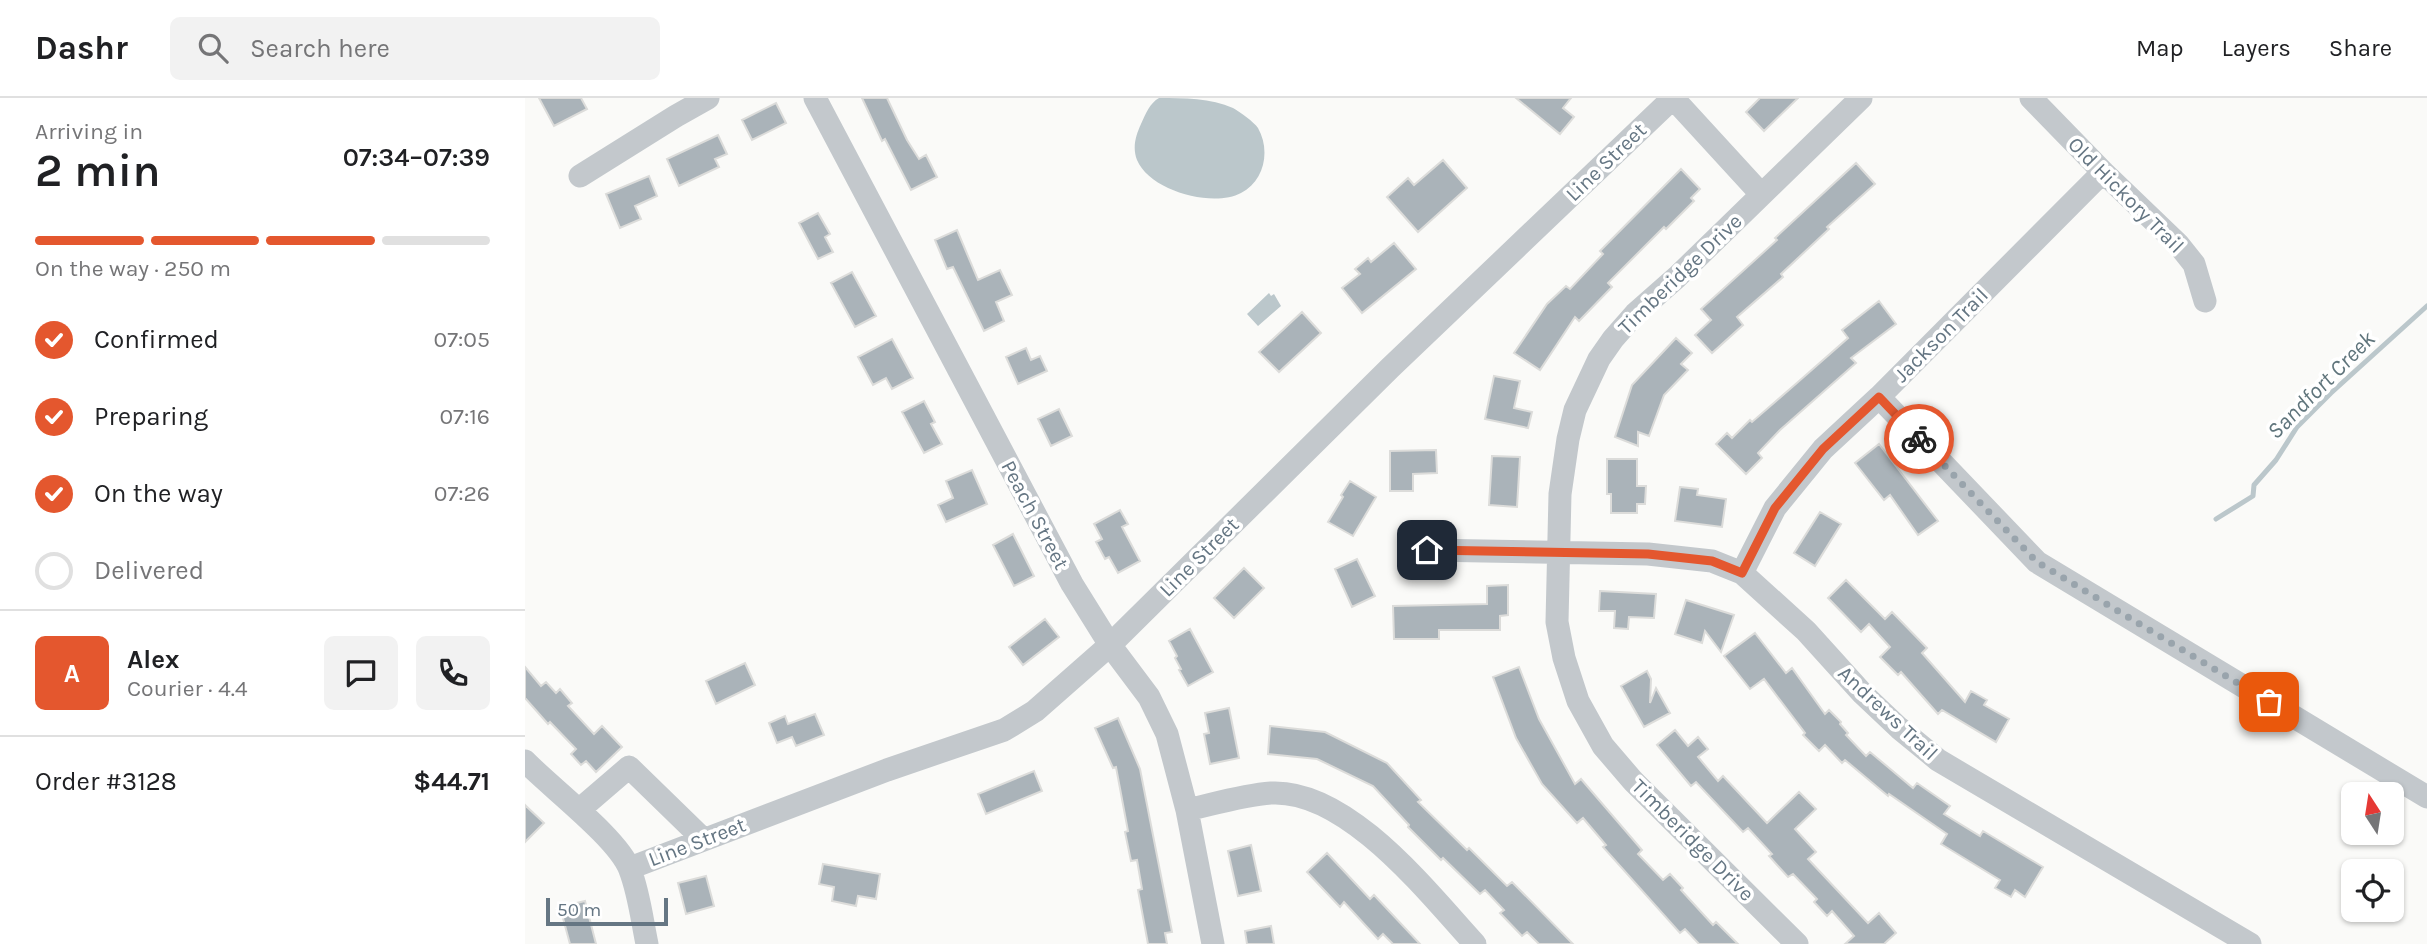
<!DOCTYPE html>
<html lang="en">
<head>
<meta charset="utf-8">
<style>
	body { margin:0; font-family:Karla,sans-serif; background:#f2f2f2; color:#202124; height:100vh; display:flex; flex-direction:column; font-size:26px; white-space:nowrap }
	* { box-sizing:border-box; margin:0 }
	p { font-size:23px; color:#757577 }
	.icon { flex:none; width:38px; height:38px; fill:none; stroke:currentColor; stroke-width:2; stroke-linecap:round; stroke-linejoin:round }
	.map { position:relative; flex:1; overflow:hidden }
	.drawer { display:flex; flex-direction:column; background:#fff; width:525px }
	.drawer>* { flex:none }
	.needle { width:46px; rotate:348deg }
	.controls { position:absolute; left:1816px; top:684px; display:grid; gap:14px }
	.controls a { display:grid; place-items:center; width:63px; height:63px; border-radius:10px; background:#fff; box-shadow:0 2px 5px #0004; font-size:35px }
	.scale { position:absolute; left:21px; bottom:18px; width:122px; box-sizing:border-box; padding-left:7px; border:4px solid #657683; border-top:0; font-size:19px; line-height:24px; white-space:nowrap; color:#657683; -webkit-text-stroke:5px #fff; paint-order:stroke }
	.pin { position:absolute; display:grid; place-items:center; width:60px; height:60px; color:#fff; margin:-30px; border-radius:14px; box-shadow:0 4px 10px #0006 }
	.courier { position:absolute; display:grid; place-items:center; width:70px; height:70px; margin:-35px; border:5px solid #e4572e; border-radius:50%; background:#fff; color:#222; box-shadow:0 2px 9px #0007 }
	.headline em { font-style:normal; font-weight:600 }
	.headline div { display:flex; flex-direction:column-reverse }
	.headline { display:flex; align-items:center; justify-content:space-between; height:119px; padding:0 35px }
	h1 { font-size:46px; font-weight:600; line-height:52px }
	.bar { display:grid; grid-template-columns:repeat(4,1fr); gap:10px 7px; align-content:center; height:84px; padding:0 35px }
	.bar i { height:9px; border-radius:5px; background:#e0e0e0 }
	.bar .active { background:#e4572e }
	.bar p { grid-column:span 4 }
	.line { display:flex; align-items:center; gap:18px; padding:0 35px; border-top:2px solid #e0e0e0 }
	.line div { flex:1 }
	.round { display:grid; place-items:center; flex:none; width:74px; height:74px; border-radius:10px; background:#f2f2f2 }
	ol { padding:0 35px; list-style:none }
	li { display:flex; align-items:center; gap:21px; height:77px }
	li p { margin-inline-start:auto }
	li .icon { padding:7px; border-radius:50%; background:#e4572e; color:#fff; stroke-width:4 }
	li:last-child { color:#757577 }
	li i { width:38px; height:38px; border:4px solid #e0e0e0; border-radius:50% }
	header { display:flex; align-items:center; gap:42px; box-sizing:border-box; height:98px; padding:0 35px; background:#fff; border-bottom:2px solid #e0e0e0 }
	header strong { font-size:33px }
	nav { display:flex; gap:38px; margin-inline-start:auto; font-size:24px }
	.search { width:490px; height:63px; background:#f2f2f2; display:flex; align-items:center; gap:18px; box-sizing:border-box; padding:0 24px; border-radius:10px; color:#757577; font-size:26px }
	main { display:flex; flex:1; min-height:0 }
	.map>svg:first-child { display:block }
	.water { fill:#bbc7cb }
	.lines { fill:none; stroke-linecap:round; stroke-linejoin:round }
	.stream { stroke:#bbc7cb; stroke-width:5 }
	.building { fill:#aab3b9; stroke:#dcdcda; stroke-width:2 }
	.minor { stroke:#c3c8cc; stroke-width:23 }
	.done { stroke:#99a4ac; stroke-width:7; stroke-dasharray:0 12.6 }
	.route { stroke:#e4572e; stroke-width:9 }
	.labels { text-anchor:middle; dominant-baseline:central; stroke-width:7; stroke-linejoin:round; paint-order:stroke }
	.street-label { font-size:21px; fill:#657683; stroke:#fff }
	.water-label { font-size:23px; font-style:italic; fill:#60757c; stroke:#fff }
</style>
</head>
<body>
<header>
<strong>Dashr</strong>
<div class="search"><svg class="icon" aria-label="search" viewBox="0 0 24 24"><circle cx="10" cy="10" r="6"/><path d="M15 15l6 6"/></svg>Search here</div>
<nav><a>Map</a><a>Layers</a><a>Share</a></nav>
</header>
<main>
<section class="drawer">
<div class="headline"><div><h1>2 min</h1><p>Arriving in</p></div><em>07:34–07:39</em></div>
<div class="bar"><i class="active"></i><i class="active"></i><i class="active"></i><i></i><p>On the way · 250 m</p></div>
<ol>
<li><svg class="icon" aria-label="check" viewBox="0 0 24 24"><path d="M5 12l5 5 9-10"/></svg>Confirmed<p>07:05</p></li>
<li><svg class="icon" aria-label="check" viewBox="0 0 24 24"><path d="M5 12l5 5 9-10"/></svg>Preparing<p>07:16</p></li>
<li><svg class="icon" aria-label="check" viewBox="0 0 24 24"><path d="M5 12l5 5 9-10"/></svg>On the way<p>07:26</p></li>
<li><i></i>Delivered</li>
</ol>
<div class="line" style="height:126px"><b class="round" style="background:#e4572e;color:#fff">A</b><div><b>Alex</b><p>Courier · 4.4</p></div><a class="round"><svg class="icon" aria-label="chat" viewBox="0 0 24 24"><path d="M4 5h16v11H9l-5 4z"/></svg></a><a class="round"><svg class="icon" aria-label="phone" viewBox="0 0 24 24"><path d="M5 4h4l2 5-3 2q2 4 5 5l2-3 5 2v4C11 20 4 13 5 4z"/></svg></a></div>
<div class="line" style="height:91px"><div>Order #3128</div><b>$44.71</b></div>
</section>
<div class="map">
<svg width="1902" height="846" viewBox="0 0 1902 846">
	<rect width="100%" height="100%" fill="#fafaf8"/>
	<path class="water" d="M634,0c25,0 52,0 74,10 7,4 21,14 25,20 13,23 6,53 -17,65 -28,15 -91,-2 -104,-33 -5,-13 -1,-25 4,-36 5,-11 9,-21 18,-26z
		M744,195l2,3 3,-2 7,12 -23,20 -11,-12z"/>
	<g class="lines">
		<path class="stream" d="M1691,421l37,-23 1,-11 22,-25 21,-33 34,-34 96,-87"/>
	</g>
	<path class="building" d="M14,0h42l6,11 -33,17z
		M337,0h25l20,42 12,19 7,-4 11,22 -26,13 -26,-51 -3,2z
		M991,0h55l-8,10 11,9 -14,17z
		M1235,0h38l-34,33 -18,-19z
		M251,5l10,20 -34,17 -10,-20z
		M193,37l9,19 -12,5 4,8 -40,19 -12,-27z
		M918,62l24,28 -49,44 -31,-35 21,-19 6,7z
		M1331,65l19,21 -48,43 2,2 -48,45 2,3 -46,40 6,8 -31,28 -17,-18 16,-15 -10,-11 76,-69 -2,-2z
		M1156,71l19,20 -9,9 3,3 -28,28 -2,-2 -56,56 4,4 -33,34 -4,-4 -35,53 -26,-17 33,-49 19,-18 4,3 33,-35 -3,-3z
		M124,78l8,20 -22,10 6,13 -21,9 -14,-34z
		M293,115l12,21 -5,3 8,15 -15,7 -19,-36z
		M432,132l21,50 22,-10 12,25 -16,7 8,19 -20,10 -31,-64 -6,2 -12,-29z
		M869,145l22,26 -54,44 -20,-25 18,-14 -5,-5 13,-11 3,4z
		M327,174l24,44 -21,11 -24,-44z
		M1354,203l17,23 -45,34 5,5 -76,67 -22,23 4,5 -16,16 -30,-30 11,-11 5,5 18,-18 2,2 46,-40 50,-44 -6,-8z
		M777,214l19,21 -42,39 -20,-20z
		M1151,240l16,15 -11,11 7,6 -24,25 -15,41 -11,-4v14l-23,-9 17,-52z
		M367,241l21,39 -21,11 -6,-11 -13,7 -15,-28z
		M501,250l5,12 9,-4 7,15 -29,13 -12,-27z
		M969,278l26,5 -6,27 18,4 -4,16 -43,-9z
		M399,303l11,21 -4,2 11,20 -18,9 -22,-41z
		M534,311l13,27 -21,10 -13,-27z
		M1354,346l59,77 -20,14 -28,-40 -6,5 -29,-37z
		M911,352l1,23 -24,1v17h-23v-40z
		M967,358l28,1 -3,50 -28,-2z
		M1082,361h30v27h9l-1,18h-8v9h-26v-19h-4z
		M447,372l15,34 -41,18 -8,-17 15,-7 -7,-17z
		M825,383l26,16 -23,39 -25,-14 15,-25 -2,-2z
		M1155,389l18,2 -1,6 29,4 -4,28 -47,-6z
		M595,412l8,14 -6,3 18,34 -22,12 -9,-16 -4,2 -9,-17 6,-3 -8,-15z
		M1295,414l21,12 -26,42 -21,-13z
		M488,436l21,42 -20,10 -21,-41z
		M832,461l18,37 -23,11 -17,-38z
		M719,470l20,20 -30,30 -20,-20z
		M1321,482l39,39 7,-7 35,36 -5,5 43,49 6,-11 16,9 -3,5 25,14 -13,23 -54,-32 -4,4 -37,-42 -3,3 -18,-18 10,-10 -21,-23 -8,8 -33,-34z
		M983,487v30l-8,1v14h-61v9h-45l-1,-33 94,-2v-18z
		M1075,493l56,3 -2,24 -25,-1 -1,12 -14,-1 1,-17h-16z
		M1161,502l48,15 -13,37 -16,-21 -3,12 -27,-9z
		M520,521l14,18 -36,28 -14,-18z
		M665,531l23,43 -25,14 -9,-16 2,-1 -6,-11 2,-2 -8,-15z
		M1230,535l31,40 6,-5 33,46 4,-4 12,12 -1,2 8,9 -2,2 20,21 4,-4 43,36 4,-5 33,23 -6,8 36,22 3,-5 60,36 -18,30 -10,-7 -4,7 -16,-9 5,-8 -59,-36 6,-10 -58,-40 -1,2 -43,-36 -3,3 -17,-18 -6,6 -16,-16 2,-2 -41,-54 -14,10 -26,-33z
		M220,565l10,22 -39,19 -10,-23z
		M0,569l16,19 5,-4 10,11 4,-4 12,14 -4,3 26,28 8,-8 20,21 -26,25 -10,-11 -5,4 -10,-11 5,-5 -26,-27 -2,2 -23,-26z
		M994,569l20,52 36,65 6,-5 61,71 -4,4 25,26 7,-6 13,14 -2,2 32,35 3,-3 22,22h-39l-14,-15 -5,4 -77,-86 3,-2 -23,-27 -6,5 -35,-39 -26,-46 -23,-61z
		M1122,573l4,8 -1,24 6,-15 14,25 -26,14 -23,-41z
		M704,610l10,50 -29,6 -6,-30 5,-1 -4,-20z
		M290,616l9,21 -28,11 -4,-9 -15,6 -8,-20 16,-7 3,8z
		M593,620l22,51 32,163 -7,1 2,11h-19l-10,-54 4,-1 -5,-29 -6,1 -6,-29 3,-1 -12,-64 -3,1 -18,-40z
		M745,628l55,6 62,31 34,37 -3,2 49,48 2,-2 38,38 5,-4 61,62h-34l-12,-12 -5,4 -22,-23 4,-3 -19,-20 -5,4 -37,-36 -2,2 -33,-33 1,-2 -36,-39 -56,-27 -49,-5z
		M1150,632l13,16 10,-9 10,12 -10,8 20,24 5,-5 44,47 32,-31 17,17 -21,20 21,23 -8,7 60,64 11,-10 17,20 -12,11h-39l9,-8 -22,-25 -5,5 -13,-14 3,-3 -24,-25 -5,3 -19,-21 3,-2 -24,-26 -5,4 -47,-50 -5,4 -34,-41z
		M509,673l8,20 -56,23 -8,-20z
		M0,707l19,18 -19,19z
		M726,747l10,46 -23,5 -10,-45z
		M802,755l43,46 4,-4 46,49h-27l-10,-10 -5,5 -34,-37 -4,5 -33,-35z
		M298,766l57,10 -4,25 -18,-3 -2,10 -24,-5 2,-14 -15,-3z
		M181,778l8,30 -28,8 -8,-31z
		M60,803l11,43h-26l-10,-37z
		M746,828l3,18h-27l-2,-13z"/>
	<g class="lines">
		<path class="minor" d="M290,0l257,486 38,61 39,52 18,37 20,76 26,134
			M1148,0l88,96
			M1506,0l72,74 75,72 16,20 11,37
			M55,78l96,-60 32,-18
			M1354,299l158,165 390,235
			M885,447l17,5 221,4 64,7 30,12 64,58 57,63 36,34 39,32 312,184
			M1217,475l33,-65 48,-59 56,-52 224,-225
			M0,663c25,26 94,78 105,109 9,23 12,50 17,74
			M54,712l50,-43 74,72
			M662,712c27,-6 56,-15 84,-17 77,-4 157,100 204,151
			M105,770l257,-98 117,-40 31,-19 75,-66 280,-277 283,-270
			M1272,846l-164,-163 -30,-35 -25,-45 -14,-43 -7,-36 3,-128 8,-55 7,-29 24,-51 14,-20 22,-25 42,-37 184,-179"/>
	</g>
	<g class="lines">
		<path class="done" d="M1394,341l118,123 232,140"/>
		<path class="route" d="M902,452l221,4 64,7 30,12 33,-65 48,-59 56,-52 40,42"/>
	</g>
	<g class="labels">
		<g class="street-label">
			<text transform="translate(1081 64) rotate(-44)">Line Street</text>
			<text transform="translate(1601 97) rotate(45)">Old Hickory Trail</text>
			<text transform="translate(1155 176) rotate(-44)">Timberidge Drive</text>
			<text transform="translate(1416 237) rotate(-45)">Jackson Trail</text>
			<text transform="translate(510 417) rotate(62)">Peach Street</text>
			<text transform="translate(674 459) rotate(-45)">Line Street</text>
			<text transform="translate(1363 615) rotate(43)">Andrews Trail</text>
			<text transform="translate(1168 742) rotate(45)">Timberidge Drive</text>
			<text transform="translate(172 744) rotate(-21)">Line Street</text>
		</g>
		<g class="water-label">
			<text transform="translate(1796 287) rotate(-45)">Sandfort Creek</text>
		</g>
	</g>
</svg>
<div class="controls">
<a><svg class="needle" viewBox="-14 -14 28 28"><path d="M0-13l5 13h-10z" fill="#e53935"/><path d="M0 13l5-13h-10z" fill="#757577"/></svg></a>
<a><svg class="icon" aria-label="locate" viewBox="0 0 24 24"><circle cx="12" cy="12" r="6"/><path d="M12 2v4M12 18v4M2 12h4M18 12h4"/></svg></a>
</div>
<div class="scale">50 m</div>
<div class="pin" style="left:1744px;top:604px;background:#ea580c"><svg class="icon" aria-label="bag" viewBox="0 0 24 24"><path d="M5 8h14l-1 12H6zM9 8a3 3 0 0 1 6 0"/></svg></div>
<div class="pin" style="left:902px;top:452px;background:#1f2937"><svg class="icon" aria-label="home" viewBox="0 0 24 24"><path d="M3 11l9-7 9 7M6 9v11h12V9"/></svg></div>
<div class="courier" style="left:1394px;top:341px"><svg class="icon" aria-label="bike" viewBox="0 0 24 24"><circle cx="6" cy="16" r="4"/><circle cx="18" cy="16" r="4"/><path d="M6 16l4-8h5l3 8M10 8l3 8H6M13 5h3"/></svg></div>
</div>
</main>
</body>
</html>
